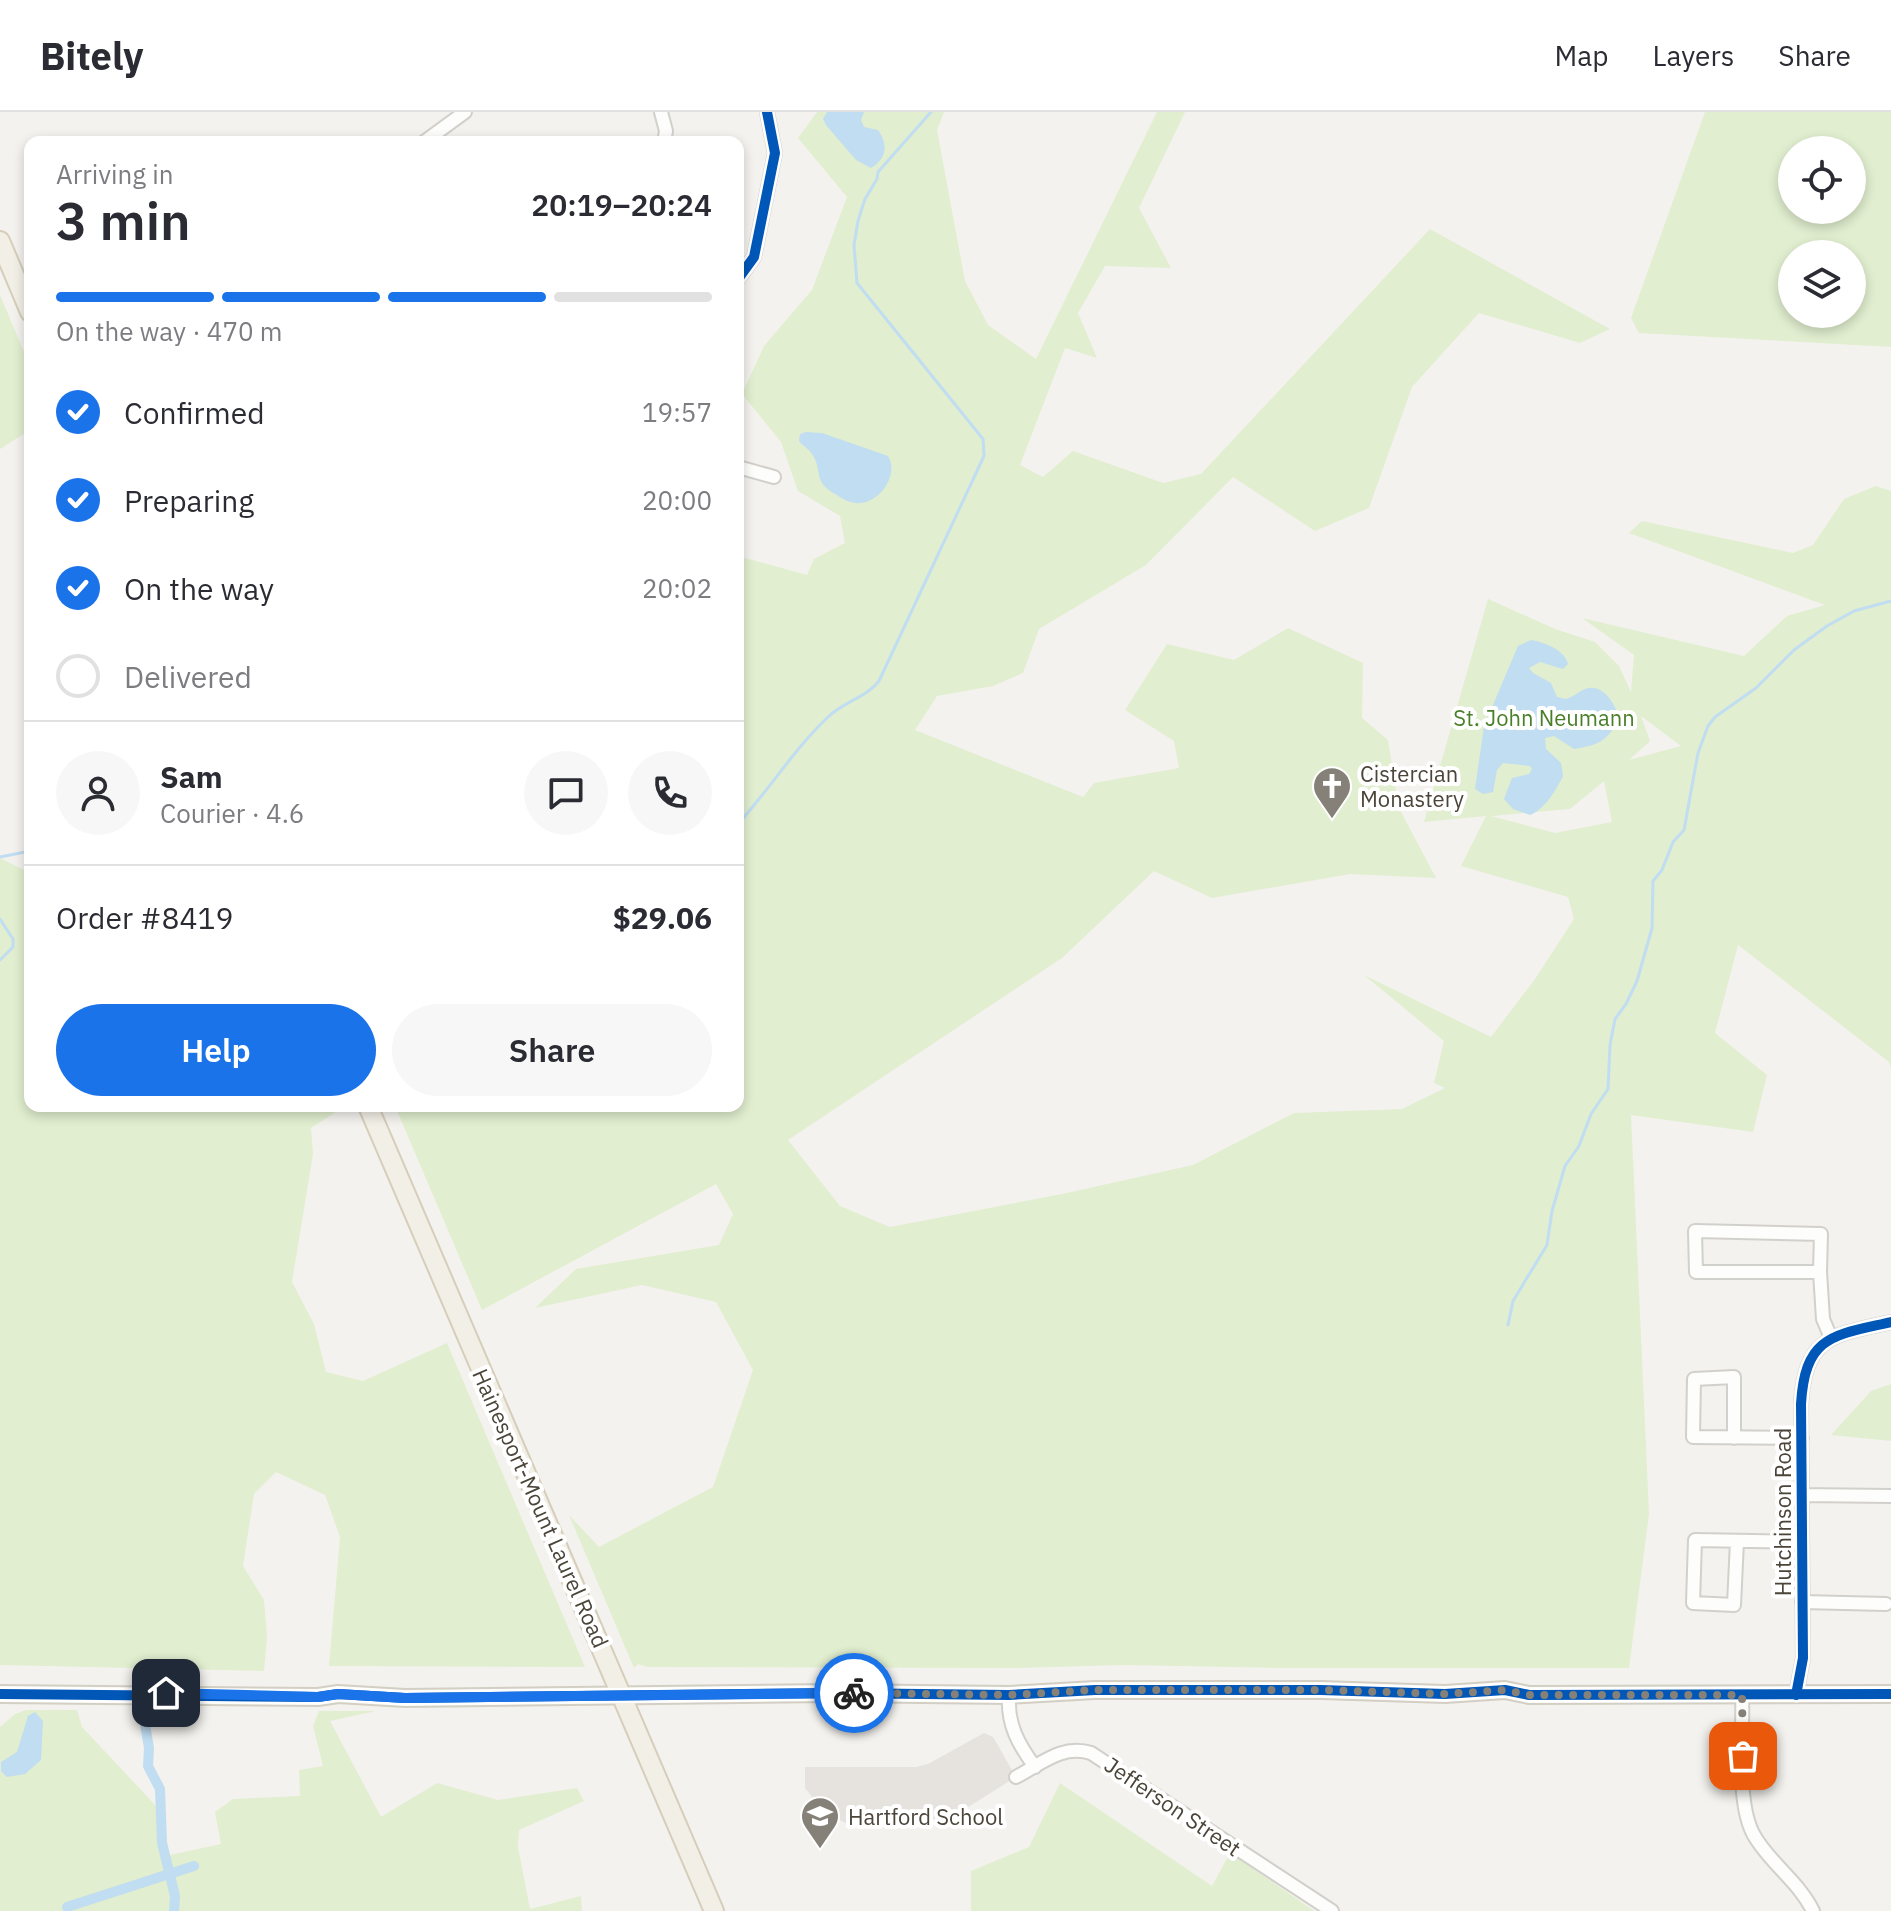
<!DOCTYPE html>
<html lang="en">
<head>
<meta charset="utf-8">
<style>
	body { margin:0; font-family:"IBM Plex Sans",sans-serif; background:#f7f7f7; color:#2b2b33; height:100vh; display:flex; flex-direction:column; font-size:30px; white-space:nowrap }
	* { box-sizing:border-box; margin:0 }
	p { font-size:26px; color:#7c7c81 }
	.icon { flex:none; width:44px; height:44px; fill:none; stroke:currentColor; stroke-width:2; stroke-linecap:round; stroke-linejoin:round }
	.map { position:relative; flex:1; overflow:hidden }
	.details { position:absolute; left:24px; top:24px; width:720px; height:976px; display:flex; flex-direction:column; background:#fff; border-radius:16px; box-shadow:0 4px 12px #0003 }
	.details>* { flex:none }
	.fabs { position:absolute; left:1778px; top:24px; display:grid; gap:16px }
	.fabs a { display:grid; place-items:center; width:88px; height:88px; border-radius:50%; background:#fff; box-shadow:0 4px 12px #0003; font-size:40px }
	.pin { position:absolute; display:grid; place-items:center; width:68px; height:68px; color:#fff; margin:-34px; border-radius:16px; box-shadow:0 4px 12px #0006 }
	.courier { position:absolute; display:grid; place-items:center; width:80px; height:80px; margin:-40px; border:6px solid #1a73e8; border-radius:50%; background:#fff; color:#222; box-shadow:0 2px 10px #0007 }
	.summary em { font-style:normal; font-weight:600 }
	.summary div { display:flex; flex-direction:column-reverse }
	.summary { display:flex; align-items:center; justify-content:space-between; height:136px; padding:0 32px }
	h1 { font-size:52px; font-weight:600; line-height:60px }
	.bar { display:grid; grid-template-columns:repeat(4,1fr); gap:12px 8px; align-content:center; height:96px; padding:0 32px }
	.bar i { height:10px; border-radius:6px; background:#e1e1e2 }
	.bar .on { background:#1a73e8 }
	.bar p { grid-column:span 4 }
	.line { display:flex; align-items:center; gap:20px; padding:0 32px; border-top:2px solid #e1e1e2 }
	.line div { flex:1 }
	.round { display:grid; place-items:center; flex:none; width:84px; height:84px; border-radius:42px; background:#f7f7f7 }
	ol { padding:0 32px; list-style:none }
	li { display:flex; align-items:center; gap:24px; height:88px }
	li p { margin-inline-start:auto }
	li .icon { padding:8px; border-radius:50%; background:#1a73e8; color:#fff; stroke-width:4 }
	li:last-child { color:#7c7c81 }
	li i { width:44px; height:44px; border:4px solid #e1e1e2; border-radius:50% }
	.cta { display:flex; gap:16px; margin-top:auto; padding:16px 32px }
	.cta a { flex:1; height:92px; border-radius:48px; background:#1a73e8; color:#fff; font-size:32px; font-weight:600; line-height:92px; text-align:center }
	.cta a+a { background:#f7f7f7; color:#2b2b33 }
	header { display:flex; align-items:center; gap:48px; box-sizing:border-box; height:112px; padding:0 40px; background:#fff; border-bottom:2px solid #e1e1e2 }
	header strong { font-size:38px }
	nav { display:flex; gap:44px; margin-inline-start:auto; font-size:28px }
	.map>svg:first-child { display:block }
	.green { fill:#e1eecf; fill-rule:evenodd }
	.parking { fill:#e6e3df }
	.water { fill:#c0ddf1 }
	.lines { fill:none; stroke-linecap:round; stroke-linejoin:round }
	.stream { stroke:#c0ddf1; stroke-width:3 }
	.canal { stroke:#c0ddf1; stroke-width:10 }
	.street-casing { stroke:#d2d0cb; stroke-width:16 }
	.secondary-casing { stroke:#d3cfc5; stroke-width:20 }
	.primary-casing { stroke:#d6cebb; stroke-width:22 }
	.street { stroke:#fdfdfc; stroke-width:12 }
	.secondary { stroke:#f7f6f1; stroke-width:16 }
	.primary { stroke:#f2efe6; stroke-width:18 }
	.cycleway-casing { stroke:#fff; stroke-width:15 }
	.cycleway { stroke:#0057b8; stroke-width:10 }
	.done { stroke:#868178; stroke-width:8; stroke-dasharray:0 14.4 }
	.route { stroke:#1a73e8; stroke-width:10 }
	.labels { text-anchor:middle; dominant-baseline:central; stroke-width:8; stroke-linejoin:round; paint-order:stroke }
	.park-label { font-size:22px; fill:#4a7f2a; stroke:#fff }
	.poi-label { font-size:22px; fill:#4b4439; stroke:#fff; text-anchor:start }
	.street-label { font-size:22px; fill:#4b4439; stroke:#fff }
</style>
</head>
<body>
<header>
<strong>Bitely</strong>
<nav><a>Map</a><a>Layers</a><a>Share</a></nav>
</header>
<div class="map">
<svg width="1891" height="1799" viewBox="0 0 1891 1799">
	<rect width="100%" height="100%" fill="#f4f2ee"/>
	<path class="green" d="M817,0h127l-7,18 28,151 23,44 48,34 121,-247h28l-46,96 32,60 -66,-2 -27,47 19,45 -32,-10 -45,117 23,12 30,-26 90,32 38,-9 229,-245 180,100 -30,14 -101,-30 -67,74 -43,121 -54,23 -82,-54 -87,88 -107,64 -16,44 -30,13 -56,10 -22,34 168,67 11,-14 85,-15 -5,-27 -49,-31 42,-66 67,16 54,-32 75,35 -1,55 26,22 11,68 37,70 -86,-4 -138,24 -58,-27 -92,87 -274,182 52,66 50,21 177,-34 126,-28 101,-52 108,-4 43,-21 -11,-5 10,-42 -80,-66 127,62 44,-58 39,-60 -6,-22 -107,-31 25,-50 -62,6 64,-223 67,30 40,13 24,24 12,26 3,-37 -52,-37 162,38 43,-40 38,-11 -196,-72 13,-12 151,32 20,-8 31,-46 32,-13 15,5v577l-2,-6 -151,-117 -23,88 52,42 -14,57 -122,-17 18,399 -20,154h-349l-156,-3 -106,3 -370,-1 -10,-3 -4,4 -65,-153 30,32 114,-60 40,-117 -37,-68 -74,-17 -107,23 41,-39 143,-24 14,-31 -17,-30 -234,126 -87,-204h343v-550l69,19 7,-16 31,-16 -5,-27 -42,-25 -17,-49 -39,-48 22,-48 48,-56 35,-93 -49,-59zM1641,604l40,30 -52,14 21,-19zM1604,669l8,41 -57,11 -64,-17 79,-7z
		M1705,0h186v235l-252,-14 -8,-15zM1792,38h60v60h-60zM1792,142h60v60h-60z
		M0,183l30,71v64l-30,19z
		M0,746l30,15v233h315l-34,22 2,26 -21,128 22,42 12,48 37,9 84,-38 138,324 -256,-1 11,-129 -15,-42 -49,-23 -22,22 -11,72 21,34 3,37 -3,34 -264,-6z
		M1891,1272v57l-60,-6 40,-44z
		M26,1598h51l5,17 76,81 12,47 51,-11 -6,-32 18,-13 67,-3 -1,-26 24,-4 -10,-40 6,-15h57l-46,10 51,96 56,-34 61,17 79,-12 7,13 -65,29 -1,17 12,62 51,-13 1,15h-582v-184l15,-13z
		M1060,1671l152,103 18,-33 84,58h-343v-40l58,-24z"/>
	<path class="parking" d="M984,1621l9,4 23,40 -75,47 -96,-1 -23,-14 -17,-21v-21h111l12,-3z"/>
	<path class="water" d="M827,0h37l-3,8 3,7 14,3c11,15 8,29 -7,38l-15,-8 -30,-35 -3,-6z
		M806,320l16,1 66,23c11,18 -7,45 -27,47 -9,1 -17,-3 -24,-8 -26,-14 -13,-23 -25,-41 -3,-5 -9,-8 -13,-13l1,-7z
		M1531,528c13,2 34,10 37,24l-5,5 -23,-7 -11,6 4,5 18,10 6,14 9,2c8,-2 15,-10 23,-11 16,-2 27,18 30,30 -11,23 -20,27 -45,31l-20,-13 -9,2 1,11 15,14 2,13c-7,14 -18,33 -33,39l-17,-6 -9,-10 8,-21 17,-4 3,-5 -2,-3 -27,-3 -6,7 -4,22 -10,2 -8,-5 9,-63 34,-80z
		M35,1600l8,9 -2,39 -16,14 -18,3 -6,-6v-9l16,-10 11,-36z"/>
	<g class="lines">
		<path class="stream" d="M738,712c31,-34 57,-76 90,-107 15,-15 39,-20 51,-36l105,-225 -1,-17 -126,-156 -3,-38 4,-24 7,-22 12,-20 1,-7 53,-60
			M0,745l30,-6
			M0,807l13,20v8l-13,13
			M326,996l13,-2
			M1508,1213l5,-24 34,-56 5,-34 13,-45 14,-20 12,-32 17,-25 2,-44 5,-26 11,-15 11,-23 15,-53 1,-47 9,-11 11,-28 11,-12 14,-77 10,-27 7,-9 41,-29 38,-38 33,-24 27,-15 37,-10"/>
		<path class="canal" d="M141,1589l8,47 -1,18 12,23 2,54 13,53 -1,15
			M67,1795l127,-41"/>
		<defs>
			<path id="street" d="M661,0l5,19 -2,11
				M424,30l41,-30
				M738,167l16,-22 21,-104 -8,-41
				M738,355l36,10
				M1695,1119l126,3 -1,38h-124z
				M1820,1160l3,47 8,19
				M1734,1326v-61l-40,2 -1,58 109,1
				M1801,1383l90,1
				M1737,1429l-3,64 -41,-2 2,-63 106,2
				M1802,1490l84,2
				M1009,1583c-2,29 9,49 26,72
				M1742,1583c2,38 -7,110 13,142 16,27 44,45 58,74
				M1796,1583l7,-37 -2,-254c4,-69 33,-69 90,-82
				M1016,1665c25,-13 46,-33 75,-24l241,158"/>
			<path id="secondary" d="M0,1582l318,3 20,-3 67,4 429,-5 175,2 86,-5h226l124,4 60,-4 24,5 362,-1"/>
			<path id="primary" d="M0,129l30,71
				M368,994l346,805"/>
		</defs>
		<use href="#street" class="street-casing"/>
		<use href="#secondary" class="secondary-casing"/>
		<use href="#primary" class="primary-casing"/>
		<use href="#street" class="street"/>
		<use href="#secondary" class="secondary"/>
		<use href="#primary" class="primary"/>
		<defs>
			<path id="cycleway" d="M738,167l16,-22 21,-104 -8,-41
				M0,1582l318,3 20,-3 67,4 429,-5 175,2 86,-5h226l124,4 60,-4 24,5 362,-1
				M1796,1583l7,-37 -2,-254c4,-69 33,-69 90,-82"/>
		</defs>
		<use href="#cycleway" class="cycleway-casing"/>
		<use href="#cycleway" class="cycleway"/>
	</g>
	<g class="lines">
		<path class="done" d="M854,1581l155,2 86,-5h226l124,4 60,-4 24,5h213l1,61"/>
		<path class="route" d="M166,1581l152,4 20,-3 67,4 449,-5"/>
	</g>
	<defs>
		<symbol id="church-pin" viewBox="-11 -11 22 30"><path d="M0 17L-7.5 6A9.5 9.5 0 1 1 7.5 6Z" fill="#868178" stroke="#fff"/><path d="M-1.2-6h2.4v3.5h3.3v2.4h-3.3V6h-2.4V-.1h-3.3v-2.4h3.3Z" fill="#fff"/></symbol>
		<symbol id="school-pin" viewBox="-11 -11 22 30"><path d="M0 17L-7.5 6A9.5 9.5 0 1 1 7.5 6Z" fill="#868178" stroke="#fff"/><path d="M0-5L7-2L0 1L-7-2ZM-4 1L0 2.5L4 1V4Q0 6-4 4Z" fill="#fff"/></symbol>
	</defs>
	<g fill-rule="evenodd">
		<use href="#church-pin" x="1310" y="652" width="44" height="60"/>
		<use href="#school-pin" x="798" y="1682" width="44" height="60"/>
	</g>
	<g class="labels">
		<g class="park-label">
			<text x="1544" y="605">St. John Neumann</text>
		</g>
		<g class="poi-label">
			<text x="1360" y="661">Cistercian<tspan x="1360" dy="25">Monastery</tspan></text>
			<text x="848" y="1704">Hartford School</text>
		</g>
		<g class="street-label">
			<text transform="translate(541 1396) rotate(66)">Hainesport-Mount Laurel Road</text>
			<text transform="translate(1782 1400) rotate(-90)">Hutchinson Road</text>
			<text transform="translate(1173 1694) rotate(34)">Jefferson Street</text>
		</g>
	</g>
</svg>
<div class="fabs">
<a><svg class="icon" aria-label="locate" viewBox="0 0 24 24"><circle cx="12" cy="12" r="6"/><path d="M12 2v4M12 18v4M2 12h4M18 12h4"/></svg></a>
<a><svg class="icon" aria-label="layers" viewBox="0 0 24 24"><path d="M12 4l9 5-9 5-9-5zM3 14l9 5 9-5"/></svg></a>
</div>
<div class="pin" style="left:1743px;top:1644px;background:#ea580c"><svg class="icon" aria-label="bag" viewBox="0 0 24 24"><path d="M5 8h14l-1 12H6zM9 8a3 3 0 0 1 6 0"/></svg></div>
<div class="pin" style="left:166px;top:1581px;background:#1f2937"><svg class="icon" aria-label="home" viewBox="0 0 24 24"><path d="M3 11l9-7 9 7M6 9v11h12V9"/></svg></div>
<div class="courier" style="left:854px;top:1581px"><svg class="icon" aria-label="bike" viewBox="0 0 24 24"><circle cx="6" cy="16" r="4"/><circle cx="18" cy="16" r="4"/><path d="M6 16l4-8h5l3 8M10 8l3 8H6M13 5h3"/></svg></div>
<section class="details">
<div class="summary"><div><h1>3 min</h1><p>Arriving in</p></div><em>20:19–20:24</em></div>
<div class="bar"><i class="on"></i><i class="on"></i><i class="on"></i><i></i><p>On the way · 470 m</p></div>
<ol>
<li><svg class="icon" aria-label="check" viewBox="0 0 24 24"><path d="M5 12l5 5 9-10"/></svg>Confirmed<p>19:57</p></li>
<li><svg class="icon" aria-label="check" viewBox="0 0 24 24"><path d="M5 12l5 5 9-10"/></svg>Preparing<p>20:00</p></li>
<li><svg class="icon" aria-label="check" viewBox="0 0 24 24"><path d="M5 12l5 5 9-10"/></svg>On the way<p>20:02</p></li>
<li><i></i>Delivered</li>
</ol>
<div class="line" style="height:144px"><a class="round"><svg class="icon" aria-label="person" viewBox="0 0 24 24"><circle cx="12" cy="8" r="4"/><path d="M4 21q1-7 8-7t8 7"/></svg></a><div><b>Sam</b><p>Courier · 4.6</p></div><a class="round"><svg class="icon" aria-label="chat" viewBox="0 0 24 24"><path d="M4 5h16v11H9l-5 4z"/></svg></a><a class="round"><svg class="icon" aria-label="phone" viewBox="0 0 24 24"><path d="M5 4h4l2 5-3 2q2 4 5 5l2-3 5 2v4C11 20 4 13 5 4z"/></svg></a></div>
<div class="line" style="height:104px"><div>Order #8419</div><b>$29.06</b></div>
<div class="cta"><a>Help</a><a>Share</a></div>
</section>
</div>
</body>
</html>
